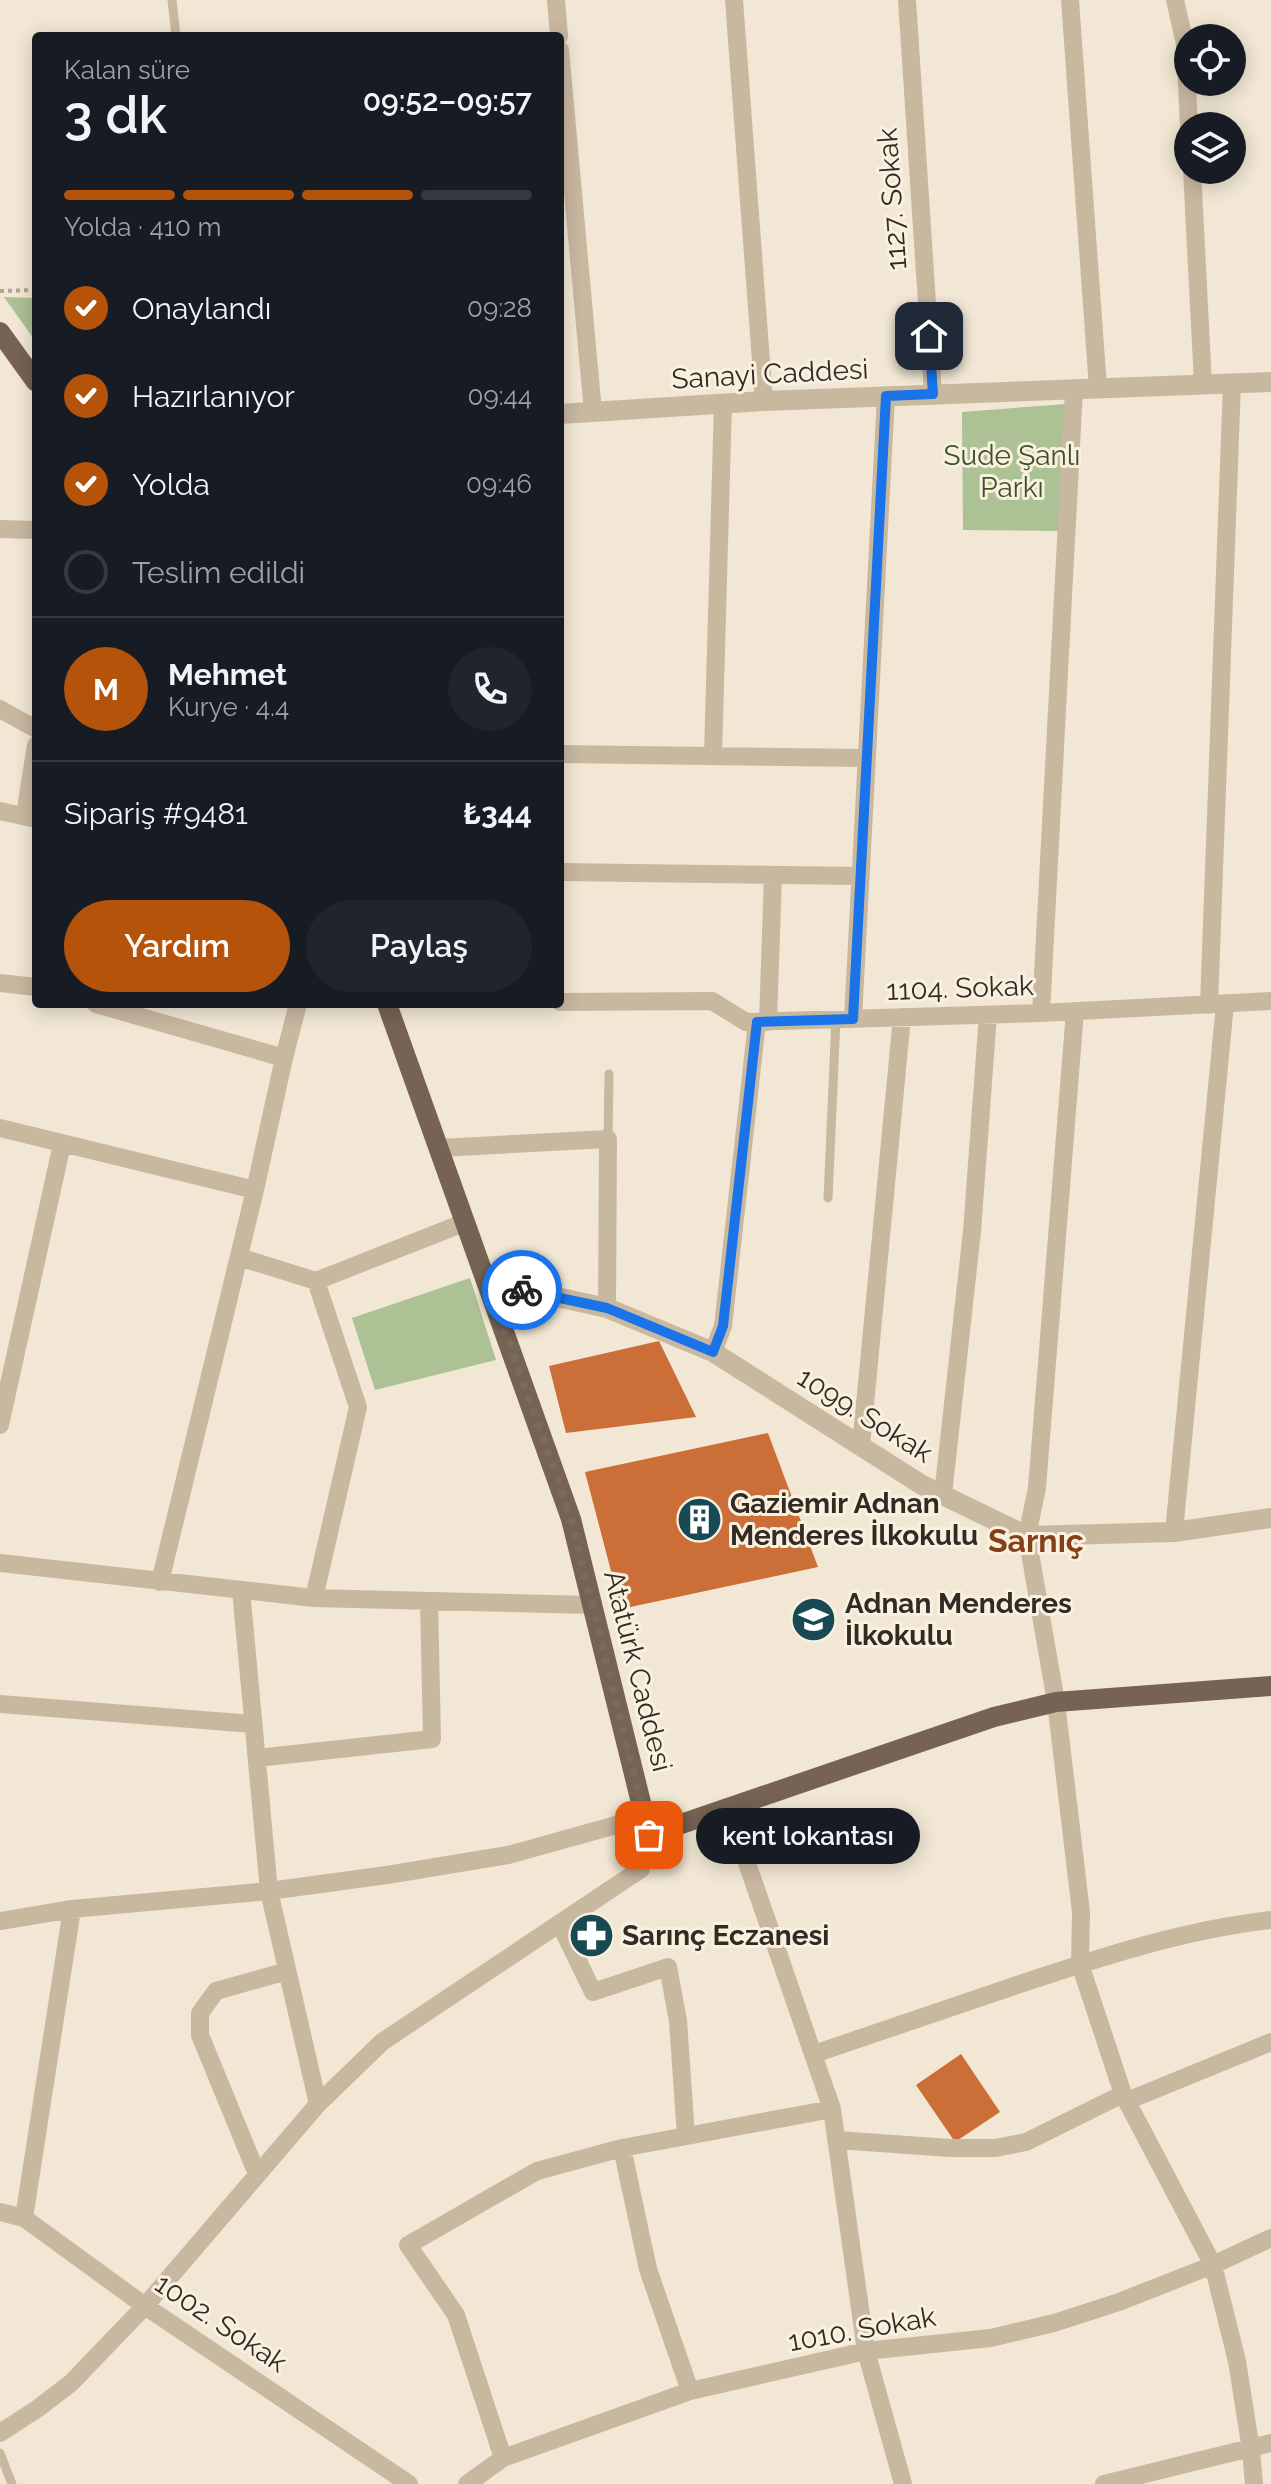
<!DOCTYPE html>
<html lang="tr">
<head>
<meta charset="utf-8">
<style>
	body { margin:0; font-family:Raleway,sans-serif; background:#20242c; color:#f1f3f6; height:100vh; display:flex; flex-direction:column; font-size:30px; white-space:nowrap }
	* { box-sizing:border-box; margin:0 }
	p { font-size:26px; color:#9ea1a6 }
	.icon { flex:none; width:44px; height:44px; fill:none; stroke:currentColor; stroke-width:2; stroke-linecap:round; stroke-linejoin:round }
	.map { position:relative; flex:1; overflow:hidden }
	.drawer { position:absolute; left:32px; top:32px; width:532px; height:976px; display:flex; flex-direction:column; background:#171b24; border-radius:8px; box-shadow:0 4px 20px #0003 }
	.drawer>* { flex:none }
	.fabs { position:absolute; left:1174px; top:24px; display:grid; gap:16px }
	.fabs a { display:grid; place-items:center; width:72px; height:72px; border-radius:50%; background:#171b24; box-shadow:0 4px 20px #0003; font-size:40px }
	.pin { position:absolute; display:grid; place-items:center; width:68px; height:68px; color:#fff; margin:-34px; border-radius:16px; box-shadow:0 4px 12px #0006 }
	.courier { position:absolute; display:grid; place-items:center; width:80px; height:80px; margin:-40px; border:6px solid #1a73e8; border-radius:50%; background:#fff; color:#222; box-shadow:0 2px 10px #0007 }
	.bubble { position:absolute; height:56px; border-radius:28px; background:#171b24; box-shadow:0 4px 20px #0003; font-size:26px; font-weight:600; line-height:56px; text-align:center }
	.headline em { font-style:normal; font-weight:600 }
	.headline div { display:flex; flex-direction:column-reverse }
	.headline { display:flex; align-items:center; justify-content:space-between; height:136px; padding:0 32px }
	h1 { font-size:52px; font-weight:600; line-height:60px }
	.bar { display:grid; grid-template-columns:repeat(4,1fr); gap:12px 8px; align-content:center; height:96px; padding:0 32px }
	.bar i { height:10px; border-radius:6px; background:#363941 }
	.bar .current { background:#b45309 }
	.bar p { grid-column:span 4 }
	.line { display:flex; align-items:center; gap:20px; padding:0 32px; border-top:2px solid #363941 }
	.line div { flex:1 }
	.round { display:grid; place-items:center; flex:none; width:84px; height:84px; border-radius:42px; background:#20242c }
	ol { padding:0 32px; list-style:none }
	li { display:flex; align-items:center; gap:24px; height:88px }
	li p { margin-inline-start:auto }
	li .icon { padding:8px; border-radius:50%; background:#b45309; color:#fff; stroke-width:4 }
	li:last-child { color:#9ea1a6 }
	li i { width:44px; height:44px; border:4px solid #363941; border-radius:50% }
	.button { display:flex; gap:16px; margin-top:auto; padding:16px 32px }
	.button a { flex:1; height:92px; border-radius:48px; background:#b45309; color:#fff; font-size:32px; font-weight:600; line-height:92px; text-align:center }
	.button a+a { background:#20242c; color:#f1f3f6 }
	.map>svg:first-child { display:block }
	.green { fill:#acc194 }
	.building { fill:#cc6e37 }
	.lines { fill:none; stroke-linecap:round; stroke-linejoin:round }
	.path { stroke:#b5a28b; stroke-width:4; stroke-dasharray:4 4; stroke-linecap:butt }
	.service { stroke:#c9b8a0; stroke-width:9 }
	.minor { stroke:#c9b8a0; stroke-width:18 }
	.tertiary { stroke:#c9b8a0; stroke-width:20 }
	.primary { stroke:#766354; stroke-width:20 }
	.done { stroke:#766c62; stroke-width:8; stroke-dasharray:0 14.4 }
	.route { stroke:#1a73e8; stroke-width:10 }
	.labels { text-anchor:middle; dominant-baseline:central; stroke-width:6; stroke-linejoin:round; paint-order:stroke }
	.street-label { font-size:28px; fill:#332a24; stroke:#f9f1e0 }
	.park-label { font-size:28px; fill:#3d5227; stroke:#f9f1e0 }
	.poi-label { font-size:28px; font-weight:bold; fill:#332a24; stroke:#f9f1e0; text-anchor:start }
	.quarter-label { font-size:32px; font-weight:bold; fill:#864019; stroke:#f9f1e0 }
</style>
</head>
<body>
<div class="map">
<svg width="1271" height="2484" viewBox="0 0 1271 2484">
	<rect width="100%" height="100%" fill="#f1e7d4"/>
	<path class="green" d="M4,297l32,1v44z
		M1066,404l-7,127 -96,-1 -1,-118z
		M470,1278l26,82 -121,30 -23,-72z"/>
	<path class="building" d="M659,1341l37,76 -130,16 -17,-67z
		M768,1433l50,134 -197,42 -36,-137z
		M961,2054l39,58 -45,30 -39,-57z"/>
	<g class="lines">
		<path class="path" d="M0,291l36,-1"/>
		<path class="service" d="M172,0l4,36
			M608,1139l1,-65
			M828,1198l8,-179
			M0,2453l12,31"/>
		<path class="minor" d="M556,0l3,36
			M734,0l30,401
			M907,0l26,394
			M1070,0l28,388
			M1175,0l10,44 4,82
			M560,50l33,362
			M1192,170l11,214
			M0,529l36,1
			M0,709l36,20
			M560,754l307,4
			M713,756l10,-353
			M0,811l36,8
			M25,815l11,-70
			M560,872l301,4
			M0,983l36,4
			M560,1002l152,-1 34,21 295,-9 230,-12
			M96,1004l188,54
			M1209,1005l23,-622
			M1075,1011l-38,477 -10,48 29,166 25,210 -1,52 43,130 90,171 24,96 14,89 3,34
			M1041,1013l33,-624
			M853,1019l33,-623
			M768,1022l5,-147
			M0,1128l255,62
			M439,1148l169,-9 -1,169
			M239,1257l77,24 150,-59
			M713,1352l10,-26 34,-304
			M0,1425l62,-281
			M861,1446l41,-429
			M943,1495l29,-264 16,-216
			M1174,1532l51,-528
			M0,1563l314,35 278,7
			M160,1582l95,-392 29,-132 14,-54
			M241,1590l28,301 49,213
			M314,1598l44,-191 -42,-126
			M0,1704l253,20
			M257,1758l175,-19 -3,-138
			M728,1808l104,301 34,242 37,133
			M0,1921l72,-12 197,-18 118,-16 121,-20 137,-38
			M560,1924l33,68 75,-25 10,54 8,115
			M814,2054c67,-23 135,-46 203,-69 84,-28 166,-55 254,-65
			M1127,2101l144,-59
			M837,2140l113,8h45l31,-6 97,-48
			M622,2148l26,121 42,122
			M257,2174l-57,-139v-22l16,-22 71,-20
			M0,2212l24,6 121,88 264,178
			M24,2218l48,-309
			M0,2433l37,-24 34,-26 74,-77 173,-202 64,-62 259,-173 8,-34
			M503,2458l-47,-143 -48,-70 129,-74 85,-23 210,-39
			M467,2484l36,-26 187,-67 176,-40 125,-13 63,-15 65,-21 94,-37 58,-27
			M1104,2484l167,-41"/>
		<path class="tertiary" d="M560,414l204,-13 507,-19
			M488,1282l119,26 106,44 209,133 105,51 147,-4 97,-14"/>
		<path class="primary" d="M0,332l36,50
			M387,1004l184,515 78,316 345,-118 62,-15 215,-16"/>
	</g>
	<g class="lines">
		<path class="done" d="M522,1290l-34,-8 83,237 78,316"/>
		<path class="route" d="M522,1290l85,18 106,44 10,-26 34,-304 96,-3 33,-623 47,-2 -4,-58"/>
	</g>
	<defs>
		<symbol id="building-disc" viewBox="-11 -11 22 22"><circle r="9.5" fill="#184a56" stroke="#f9f1e0"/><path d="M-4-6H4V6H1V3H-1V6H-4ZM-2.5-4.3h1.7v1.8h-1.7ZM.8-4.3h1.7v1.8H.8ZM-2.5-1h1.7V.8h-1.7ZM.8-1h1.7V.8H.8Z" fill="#fff"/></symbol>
		<symbol id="school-disc" viewBox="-11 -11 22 22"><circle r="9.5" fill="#184a56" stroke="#f9f1e0"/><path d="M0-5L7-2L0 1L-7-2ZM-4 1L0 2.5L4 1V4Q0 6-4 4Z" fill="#fff"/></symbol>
		<symbol id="pharmacy-disc" viewBox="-11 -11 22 22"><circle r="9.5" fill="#184a56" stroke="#f9f1e0"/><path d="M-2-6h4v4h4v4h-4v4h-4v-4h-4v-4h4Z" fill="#fff"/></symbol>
	</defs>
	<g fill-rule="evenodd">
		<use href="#building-disc" x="674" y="1494" width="51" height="51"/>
		<use href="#school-disc" x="788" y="1594" width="51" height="51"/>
		<use href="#pharmacy-disc" x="566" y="1910" width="51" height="51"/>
	</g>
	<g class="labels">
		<g class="street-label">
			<text transform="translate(892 199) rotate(-94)">1127. Sokak</text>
			<text transform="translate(770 374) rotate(-3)">Sanayi Caddesi</text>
			<text transform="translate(960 988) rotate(-2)">1104. Sokak</text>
			<text transform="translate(865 1415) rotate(32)">1099. Sokak</text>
			<text transform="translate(638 1671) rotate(76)">Atatürk Caddesi</text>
			<text transform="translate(221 2323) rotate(34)">1002. Sokak</text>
			<text transform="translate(862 2329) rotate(-10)">1010. Sokak</text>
		</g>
		<g class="park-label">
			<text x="1012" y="455">Sude Şanlı<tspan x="1012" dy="32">Parkı</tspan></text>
		</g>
		<g class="poi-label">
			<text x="730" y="1503">Gaziemir Adnan<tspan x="730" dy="32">Menderes İlkokulu</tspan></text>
			<text x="845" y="1603">Adnan Menderes<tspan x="845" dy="32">İlkokulu</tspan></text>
			<text x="622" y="1935">Sarınç Eczanesi</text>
		</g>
		<g class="quarter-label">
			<text x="1036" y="1540">Sarnıç</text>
		</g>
	</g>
</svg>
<div class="fabs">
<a><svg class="icon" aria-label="locate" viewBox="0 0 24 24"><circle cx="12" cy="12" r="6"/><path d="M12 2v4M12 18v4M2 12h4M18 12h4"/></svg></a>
<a><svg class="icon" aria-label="layers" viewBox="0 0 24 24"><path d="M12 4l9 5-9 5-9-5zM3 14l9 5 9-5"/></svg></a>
</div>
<div class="pin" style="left:649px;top:1835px;background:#ea580c"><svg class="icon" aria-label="bag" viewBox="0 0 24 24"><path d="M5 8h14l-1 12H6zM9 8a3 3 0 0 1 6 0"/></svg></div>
<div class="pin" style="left:929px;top:336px;background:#1f2937"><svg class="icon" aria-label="home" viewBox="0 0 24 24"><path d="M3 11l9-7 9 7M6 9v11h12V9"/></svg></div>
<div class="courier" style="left:522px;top:1290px"><svg class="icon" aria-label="bike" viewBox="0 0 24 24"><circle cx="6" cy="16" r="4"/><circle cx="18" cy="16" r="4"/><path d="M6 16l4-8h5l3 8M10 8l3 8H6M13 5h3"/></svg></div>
<div class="bubble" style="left:696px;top:1808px;width:224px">kent lokantası</div>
<section class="drawer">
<div class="headline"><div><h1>3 dk</h1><p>Kalan süre</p></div><em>09:52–09:57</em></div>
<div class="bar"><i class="current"></i><i class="current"></i><i class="current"></i><i></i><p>Yolda · 410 m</p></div>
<ol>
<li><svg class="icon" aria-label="check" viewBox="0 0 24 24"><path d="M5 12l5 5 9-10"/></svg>Onaylandı<p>09:28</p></li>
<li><svg class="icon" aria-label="check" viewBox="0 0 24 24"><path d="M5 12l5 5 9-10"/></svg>Hazırlanıyor<p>09:44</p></li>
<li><svg class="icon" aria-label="check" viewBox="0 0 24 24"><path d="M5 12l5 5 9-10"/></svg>Yolda<p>09:46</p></li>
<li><i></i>Teslim edildi</li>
</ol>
<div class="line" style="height:144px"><b class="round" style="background:#b45309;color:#fff">M</b><div><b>Mehmet</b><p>Kurye · 4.4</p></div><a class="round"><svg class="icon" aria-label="phone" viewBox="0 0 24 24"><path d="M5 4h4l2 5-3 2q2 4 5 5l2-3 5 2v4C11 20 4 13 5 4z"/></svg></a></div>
<div class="line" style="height:104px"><div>Sipariş #9481</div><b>₺344</b></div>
<div class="button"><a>Yardım</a><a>Paylaş</a></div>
</section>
</div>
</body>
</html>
